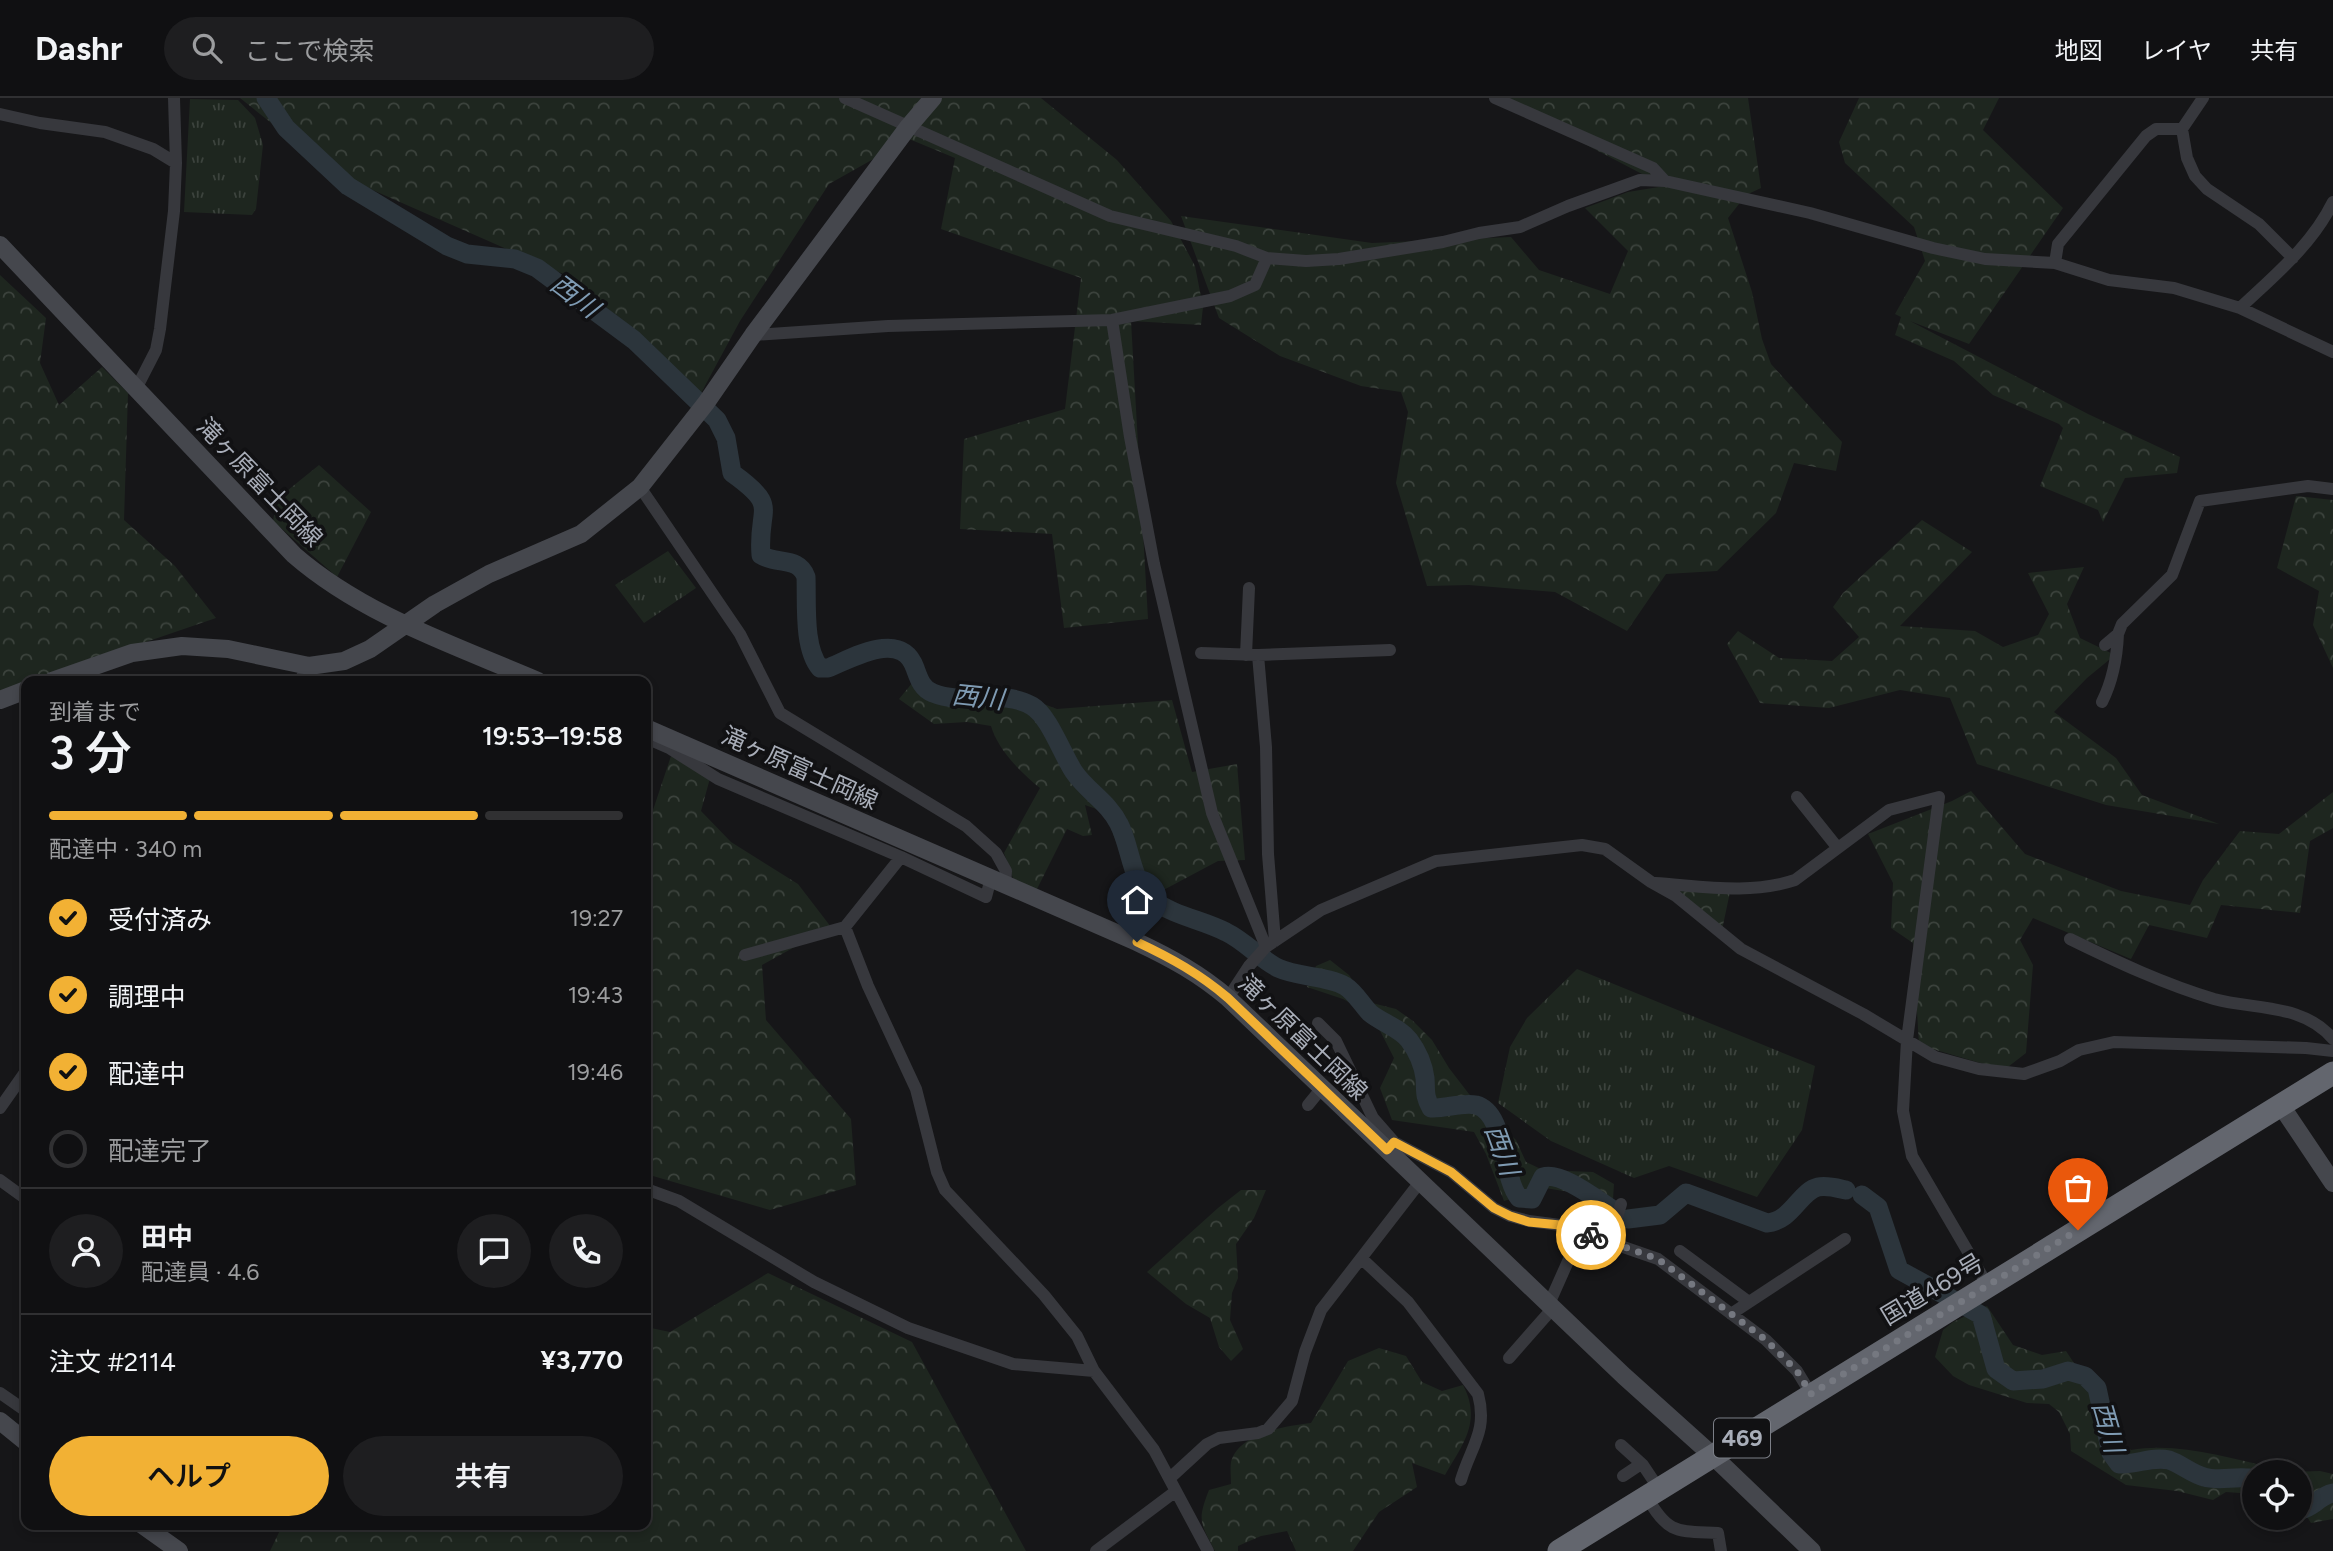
<!DOCTYPE html>
<html lang="ja">
<head>
<meta charset="utf-8">
<style>
	body { margin:0; font-family:Figtree,"Noto Sans JP",sans-serif; background:#1e1e20; color:#f1f3f6; height:100vh; display:flex; flex-direction:column; font-size:26px; white-space:nowrap }
	* { box-sizing:border-box; margin:0 }
	p { font-size:23px; color:#9c9d9f }
	.icon { flex:none; width:38px; height:38px; fill:none; stroke:currentColor; stroke-width:2; stroke-linecap:round; stroke-linejoin:round }
	.map { position:relative; flex:1; overflow:hidden }
	.sheet { position:absolute; left:21px; top:578px; width:630px; height:854px; display:flex; flex-direction:column; background:#101012; border-radius:14px; box-shadow:0 4px 10px #0003,0 0 0 2px #303032 }
	.sheet>* { flex:none }
	.buttons { position:absolute; left:2242px; top:1362px; display:grid; gap:14px }
	.buttons a { display:grid; place-items:center; width:70px; height:70px; border-radius:50%; background:#101012; box-shadow:0 4px 10px #0003,0 0 0 2px #303032; font-size:35px }
	.pin { position:absolute; display:grid; place-items:center; width:60px; height:60px; color:#fff; margin:-72px -30px; border-radius:50% 50% 50% 0; rotate:-45deg; box-shadow:0 0 7px #0007 }
	.pin .icon { rotate:45deg }
	.courier { position:absolute; display:grid; place-items:center; width:70px; height:70px; margin:-35px; border:5px solid #f2b134; border-radius:50%; background:#fff; color:#222; box-shadow:0 2px 9px #0007 }
	.head em { font-style:normal; font-weight:600 }
	.head div { display:flex; flex-direction:column-reverse }
	.head { display:flex; align-items:center; justify-content:space-between; height:119px; padding:0 28px }
	h1 { font-size:46px; font-weight:600; line-height:52px }
	.bar { display:grid; grid-template-columns:repeat(4,1fr); gap:10px 7px; align-content:center; height:84px; padding:0 28px }
	.bar i { height:9px; border-radius:5px; background:#303032 }
	.bar .selected { background:#f2b134 }
	.bar p { grid-column:span 4 }
	.line { display:flex; align-items:center; gap:18px; padding:0 28px; border-top:2px solid #303032 }
	.line div { flex:1 }
	.round { display:grid; place-items:center; flex:none; width:74px; height:74px; border-radius:37px; background:#1e1e20 }
	ol { padding:0 28px; list-style:none }
	li { display:flex; align-items:center; gap:21px; height:77px }
	li p { margin-inline-start:auto }
	li .icon { padding:7px; border-radius:50%; background:#f2b134; color:#111; stroke-width:4 }
	li:last-child { color:#9c9d9f }
	li i { width:38px; height:38px; border:4px solid #303032; border-radius:50% }
	.button { display:flex; gap:14px; margin-top:auto; padding:14px 28px }
	.button a { flex:1; height:80px; border-radius:42px; background:#f2b134; color:#111; font-size:28px; font-weight:600; line-height:80px; text-align:center }
	.button a+a { background:#1e1e20; color:#f1f3f6 }
	header { display:flex; align-items:center; gap:42px; box-sizing:border-box; height:98px; padding:0 35px; background:#101012; border-bottom:2px solid #303032 }
	header strong { font-size:33px }
	nav { display:flex; gap:38px; margin-inline-start:auto; font-size:24px }
	.search { width:490px; height:63px; background:#1e1e20; display:flex; align-items:center; gap:18px; box-sizing:border-box; padding:0 24px; border-radius:38px; color:#9c9d9f; font-size:26px }
	.map>svg:first-child { display:block }
	.grass { fill:url(#grass-tufts) }
	.forest { fill:url(#forest-crowns) }
	.lines { fill:none; stroke-linecap:round; stroke-linejoin:round }
	.river { stroke:#2c353c; stroke-width:19 }
	.street { stroke:#37383d; stroke-width:12 }
	.secondary { stroke:#45474d; stroke-width:18 }
	.highway { stroke:#63666e; stroke-width:23 }
	.done { stroke:#757880; stroke-width:7; stroke-dasharray:0 12.6 }
	.route { stroke:#f2b134; stroke-width:9 }
	.labels { text-anchor:middle; dominant-baseline:central; stroke-width:7; stroke-linejoin:round; paint-order:stroke }
	.shield { fill:#111113; stroke:#7b7e86; stroke-width:2 }
	.shield-label { font-size:23px; font-weight:bold; fill:#a8adb8 }
	.street-label { font-size:24px; fill:#a8adb8; stroke:#111113 }
	.water-label { font-size:26px; font-style:italic; fill:#7f9bb3; stroke:#111113 }
</style>
</head>
<body>
<header>
<strong>Dashr</strong>
<div class="search"><svg class="icon" aria-label="search" viewBox="0 0 24 24"><circle cx="10" cy="10" r="6"/><path d="M15 15l6 6"/></svg>ここで検索</div>
<nav><a>地図</a><a>レイヤ</a><a>共有</a></nav>
</header>
<div class="map">
<svg width="2333" height="1453" viewBox="0 0 2333 1453">
	<defs>
		<pattern id="grass-tufts" width="24" height="20" patternUnits="userSpaceOnUse" patternTransform="scale(1.75)"><rect width="24" height="20" fill="#1e261f"/><path d="M3 7l-1-3M5 7V3M7 7l1-3M15 17l-1-3M17 17v-4M19 17l1-3" fill="none" stroke="#3c433d"/></pattern>
		<pattern id="forest-crowns" width="20" height="18" patternUnits="userSpaceOnUse" patternTransform="scale(1.75)"><rect width="20" height="18" fill="#1e261f"/><path d="M2 6a3 3 0 1 1 6 0M12 15a3 3 0 1 1 6 0" fill="none" stroke="#3c433d"/></pattern>
	</defs>
	<rect width="100%" height="100%" fill="#161618"/>
	<path class="grass" d="M190,1l48,1 17,18 8,27 -7,64 -4,6 -68,-3z
		M668,453l28,37 -52,35 -29,-38z
		M1577,871l238,97 -13,64 -45,67 -88,-31 -35,12 -83,-37 -53,-38 12,-56 17,-29z"/>
	<path class="forest" d="M240,0h801l76,62 54,61 24,45 8,41 -2,18 -70,-4 17,298 -84,9 -12,-94 -92,-5 4,-90 101,-30 16,-131 -140,-49 14,-71 -46,-19 -80,45 -89,137 -40,74 -123,-115 -243,-107z
		M1492,0h256l13,90 -15,7 -18,23 24,74 10,47 9,25 71,78 -6,29 -42,-8 -18,50 -59,58 -51,3 -39,57 -72,-39 -86,-7 -42,1 -31,-103 12,-71 -7,-20 -40,-6 -81,-30 -61,-38 -38,-102 191,27 139,-6 28,33 71,24 18,-43 -43,-43 43,-16 37,-6 -153,-80z
		M1859,0h140l-16,32 80,78 -94,136 -59,-23 178,93 92,43 -3,16 -52,5 -22,44 -5,-12 -58,-24 23,-58 -4,-4 -66,-29 -39,-34 -59,-26 6,-18 -6,-3 30,-53 -11,-34 -69,-64 -6,-21z
		M0,177l46,43 -6,45 19,42 43,-38 26,26 -4,127 51,46 41,52 -184,63h-6v2l-26,9z
		M319,367l52,47 -34,65 -64,-56 4,-22z
		M2296,398l37,4v168l-20,-43 6,-34 -42,-23z
		M1922,422l50,32 -72,74 75,5 28,16 35,-12 11,-21 -21,-41 56,-6 -17,37 13,34 35,17 -28,23 -33,34 62,46 26,37 77,29 -113,-19 -129,-41 -27,-66 -50,-8 -71,18 -69,-5 -33,-59 11,-13 41,27 53,3 27,-24 -26,-30 10,-14z
		M913,584l29,10h70l45,17 115,-9 20,72 45,-8 8,96 -27,1 -79,42 -34,-91 -20,-7 7,30 -9,1 -16,-7 -31,62 -23,-13 -9,-25 36,-65c-19,-15 -42,-38 -49,-62l-24,-4 -33,2 -35,-25z
		M671,658l41,15 -11,40 30,31 67,42 33,43 -69,38 4,55 85,99 5,66 -86,25 -124,-36v-343z
		M1971,693l54,63 96,37 69,14 13,-25 37,-49 39,3 54,-42v36l-23,13 -10,72 -79,-8 -14,33 -58,-13 -18,34 -98,-41 -13,22 13,25 -7,88 -22,17 -85,-25 -6,-102 -22,-15 2,-45 -25,-49 84,-33z
		M1665,787l65,7 -8,38z
		M1330,862l19,15 19,27 28,7 17,12 19,19 17,28 20,26 47,46 10,22 17,8 50,2 21,12 -1,15 -68,-11 -41,13 -18,-47 -12,-22 -82,-12 -12,-32 14,-30 -22,-43 -29,-16 -36,-12 9,-21z
		M1241,1092h25l-12,28 -18,26 2,34 -6,15 -2,27 13,29 -12,12 -12,-14 -9,-29 -24,-14 -39,-32 71,-64z
		M768,1175l144,69 114,209h-756l13,-27h363v-197l24,5z
		M1987,1208l26,39 29,10 24,-4 47,71 4,15 14,13c47,-8 97,8 143,18l5,4h-25v22l-28,-2 -13,8 -36,-9 -51,-6 -55,-34 -1,-17 -11,-22 -10,-8 -22,-1 -58,-18 -16,-9 -18,-19 8,-27 10,-8z
		M1379,1250l27,8 16,26 20,9 21,-6c19,36 0,59 -18,90l-33,-12 5,24 -38,25 -26,39h-57l-9,-20 -26,5 -23,10v5h-23c-15,-29 -18,-30 -6,-61l22,-6c0,-7 -1,-16 0,-22 8,-29 54,-36 80,-39l37,-62z
		M2320,1373l13,3v45l-22,4 -11,-17v-34h-10z"/>
	<g class="lines">
		<path class="river" d="M266,0l20,30 62,58 99,60 20,8 48,5 22,9 97,72 83,80 9,18 6,35c49,35 25,33 29,82 16,10 38,1 45,22 1,26 -3,71 14,91h8c25,-10 73,-39 87,0 4,11 7,21 18,25 31,13 69,-5 99,13 17,10 30,48 42,66 13,19 35,31 45,52 12,23 12,59 34,76 21,16 50,20 73,32 19,9 34,27 52,36 19,9 50,8 67,18 10,6 17,19 25,27 12,10 30,15 39,27 9,12 14,23 16,38 1,13 -1,18 6,30 14,1 31,-6 45,-3 30,8 25,70 43,93l13,1 11,-22c18,-6 53,22 69,32
			M1862,1097l16,12 21,63 82,45 15,54 17,12 30,-2 25,-8 17,5 12,12 14,65 8,11c17,1 33,-8 50,-4 12,4 23,14 35,17 16,5 33,-2 50,2
			M1628,1121l32,-4 26,-22 81,30c25,-2 33,-32 51,-36 9,-2 19,1 28,3
			M2300,1412c13,-2 19,-14 33,-17"/>
		<path class="street" d="M845,0l265,118 126,30 31,12 39,3 33,-2 104,-17 36,-9 41,-6 48,-21 72,-26 25,1 145,32 123,35 52,11 70,4 54,17 65,8 66,20 93,44
			M1495,0l158,70 12,13
			M0,16l40,9 65,9 48,17 23,14
			M2182,31l5,29 8,18 12,13 52,35 34,34
			M2055,165l3,-19 88,-108 10,-7h26l21,-31
			M2240,210c35,-33 72,-63 93,-106
			M1112,222l18,117 24,127 58,249 54,134
			M753,237l135,-9 224,-6 118,-24 25,-11 12,-27
			M136,291l20,-39 4,-21 14,-118 2,-48 -2,-65
			M640,389l100,147 40,79 186,113 30,27 10,18 -1,14
			M2105,547l13,-11 4,-10 50,-49 28,-74 108,-15 25,3
			M1201,555l57,2 8,92 2,107 7,87
			M1246,557l3,-67
			M1258,557l132,-5
			M299,583l10,-15
			M2102,604c11,-22 15,-44 16,-68
			M646,640l23,10 49,31 183,78 85,40 5,-19
			M1797,699l40,50
			M1655,785c46,3 95,12 140,-3l94,-70 50,-13 -32,243 -4,71 9,45 76,130
			M845,829l56,-70
			M2070,841c47,23 94,45 144,60 40,11 89,4 119,40
			M745,857l100,-28 23,59 48,103 21,83 8,18 99,105 33,41 17,35 60,79 54,101
			M1228,900l21,-32 17,-19 55,-37 115,-49 146,-16 23,4 46,33 25,14 65,53 122,65 72,43 44,12 45,5 36,-13 19,-11 35,-8 192,6 27,3
			M1318,925l18,18 37,77 21,24
			M1308,1007l13,-16
			M0,1010l26,-37
			M1387,1052l7,-8 57,30 43,36 16,8 19,5 31,4 98,34 108,81 31,31 14,23
			M0,1082l26,19
			M646,1091l33,12 135,81 94,46 105,36 81,7
			M1610,1143l11,-37
			M1680,1153l69,51
			M1361,1160l47,44 70,92c10,37 -7,52 -17,86
			M1549,1206l32,-72
			M1731,1216l114,-75
			M1509,1260l44,-50
			M0,1295l26,18
			M1621,1347l22,20 16,24
			M1623,1378l18,-12
			M1170,1380l37,-34 12,-6 39,-5 10,-4 24,-28 13,-49 16,-42 99,-128
			M1647,1399c21,38 31,34 71,36l3,18
			M1096,1453l80,-60"/>
		<path class="secondary" d="M0,147l294,310c69,60 160,90 244,126
			M52,583l80,-28 50,-7 46,3 81,17 35,-5 26,-12 65,-45 54,-30 92,-40 59,-47 66,-84 47,-68 156,-209 24,-28
			M0,602l26,-10
			M646,630l491,214c34,16 63,32 91,56l396,378 89,80 99,95
			M2280,1006l53,79
			M0,1323l26,21
			M141,1426l38,27"/>
		<path class="highway" d="M1559,1453l774,-478"/>
	</g>
	<g class="lines">
		<path class="done" d="M1591,1137l67,24 108,81 31,31 14,23 267,-164"/>
		<path class="route" d="M1137,844c34,16 63,32 91,56l159,152 7,-8 57,30 43,36 16,8 19,6 31,3 31,10"/>
	</g>
	<g class="labels">
		<rect class="shield" x="1714" y="1320.5" width="56" height="39" rx="5"/>
		<g class="shield-label">
			<text x="1742" y="1340">469</text>
		</g>
		<g class="street-label">
			<text transform="translate(260 384) rotate(46)">滝ヶ原富士岡線</text>
			<text transform="translate(800 670) rotate(24)">滝ヶ原富士岡線</text>
			<text transform="translate(1303 939) rotate(44)">滝ヶ原富士岡線</text>
			<text transform="translate(1932 1191) rotate(-31)">国道469号</text>
		</g>
		<g class="water-label">
			<text transform="translate(575 198) rotate(37)">西川</text>
			<text transform="translate(978 599) rotate(6)">西川</text>
			<text transform="translate(1502 1052) rotate(70)">西川</text>
			<text transform="translate(2108 1329) rotate(74)">西川</text>
		</g>
	</g>
</svg>
<div class="buttons">
<a><svg class="icon" aria-label="locate" viewBox="0 0 24 24"><circle cx="12" cy="12" r="6"/><path d="M12 2v4M12 18v4M2 12h4M18 12h4"/></svg></a>
</div>
<div class="pin" style="left:2078px;top:1132px;background:#ea580c"><svg class="icon" aria-label="bag" viewBox="0 0 24 24"><path d="M5 8h14l-1 12H6zM9 8a3 3 0 0 1 6 0"/></svg></div>
<div class="pin" style="left:1137px;top:844px;background:#1f2937"><svg class="icon" aria-label="home" viewBox="0 0 24 24"><path d="M3 11l9-7 9 7M6 9v11h12V9"/></svg></div>
<div class="courier" style="left:1591px;top:1137px"><svg class="icon" aria-label="bike" viewBox="0 0 24 24"><circle cx="6" cy="16" r="4"/><circle cx="18" cy="16" r="4"/><path d="M6 16l4-8h5l3 8M10 8l3 8H6M13 5h3"/></svg></div>
<section class="sheet">
<div class="head"><div><h1>3 分</h1><p>到着まで</p></div><em>19:53–19:58</em></div>
<div class="bar"><i class="selected"></i><i class="selected"></i><i class="selected"></i><i></i><p>配達中 · 340 m</p></div>
<ol>
<li><svg class="icon" aria-label="check" viewBox="0 0 24 24"><path d="M5 12l5 5 9-10"/></svg>受付済み<p>19:27</p></li>
<li><svg class="icon" aria-label="check" viewBox="0 0 24 24"><path d="M5 12l5 5 9-10"/></svg>調理中<p>19:43</p></li>
<li><svg class="icon" aria-label="check" viewBox="0 0 24 24"><path d="M5 12l5 5 9-10"/></svg>配達中<p>19:46</p></li>
<li><i></i>配達完了</li>
</ol>
<div class="line" style="height:126px"><a class="round"><svg class="icon" aria-label="person" viewBox="0 0 24 24"><circle cx="12" cy="8" r="4"/><path d="M4 21q1-7 8-7t8 7"/></svg></a><div><b>田中</b><p>配達員 · 4.6</p></div><a class="round"><svg class="icon" aria-label="chat" viewBox="0 0 24 24"><path d="M4 5h16v11H9l-5 4z"/></svg></a><a class="round"><svg class="icon" aria-label="phone" viewBox="0 0 24 24"><path d="M5 4h4l2 5-3 2q2 4 5 5l2-3 5 2v4C11 20 4 13 5 4z"/></svg></a></div>
<div class="line" style="height:91px"><div>注文 #2114</div><b>¥3,770</b></div>
<div class="button"><a>ヘルプ</a><a>共有</a></div>
</section>
</div>
</body>
</html>
